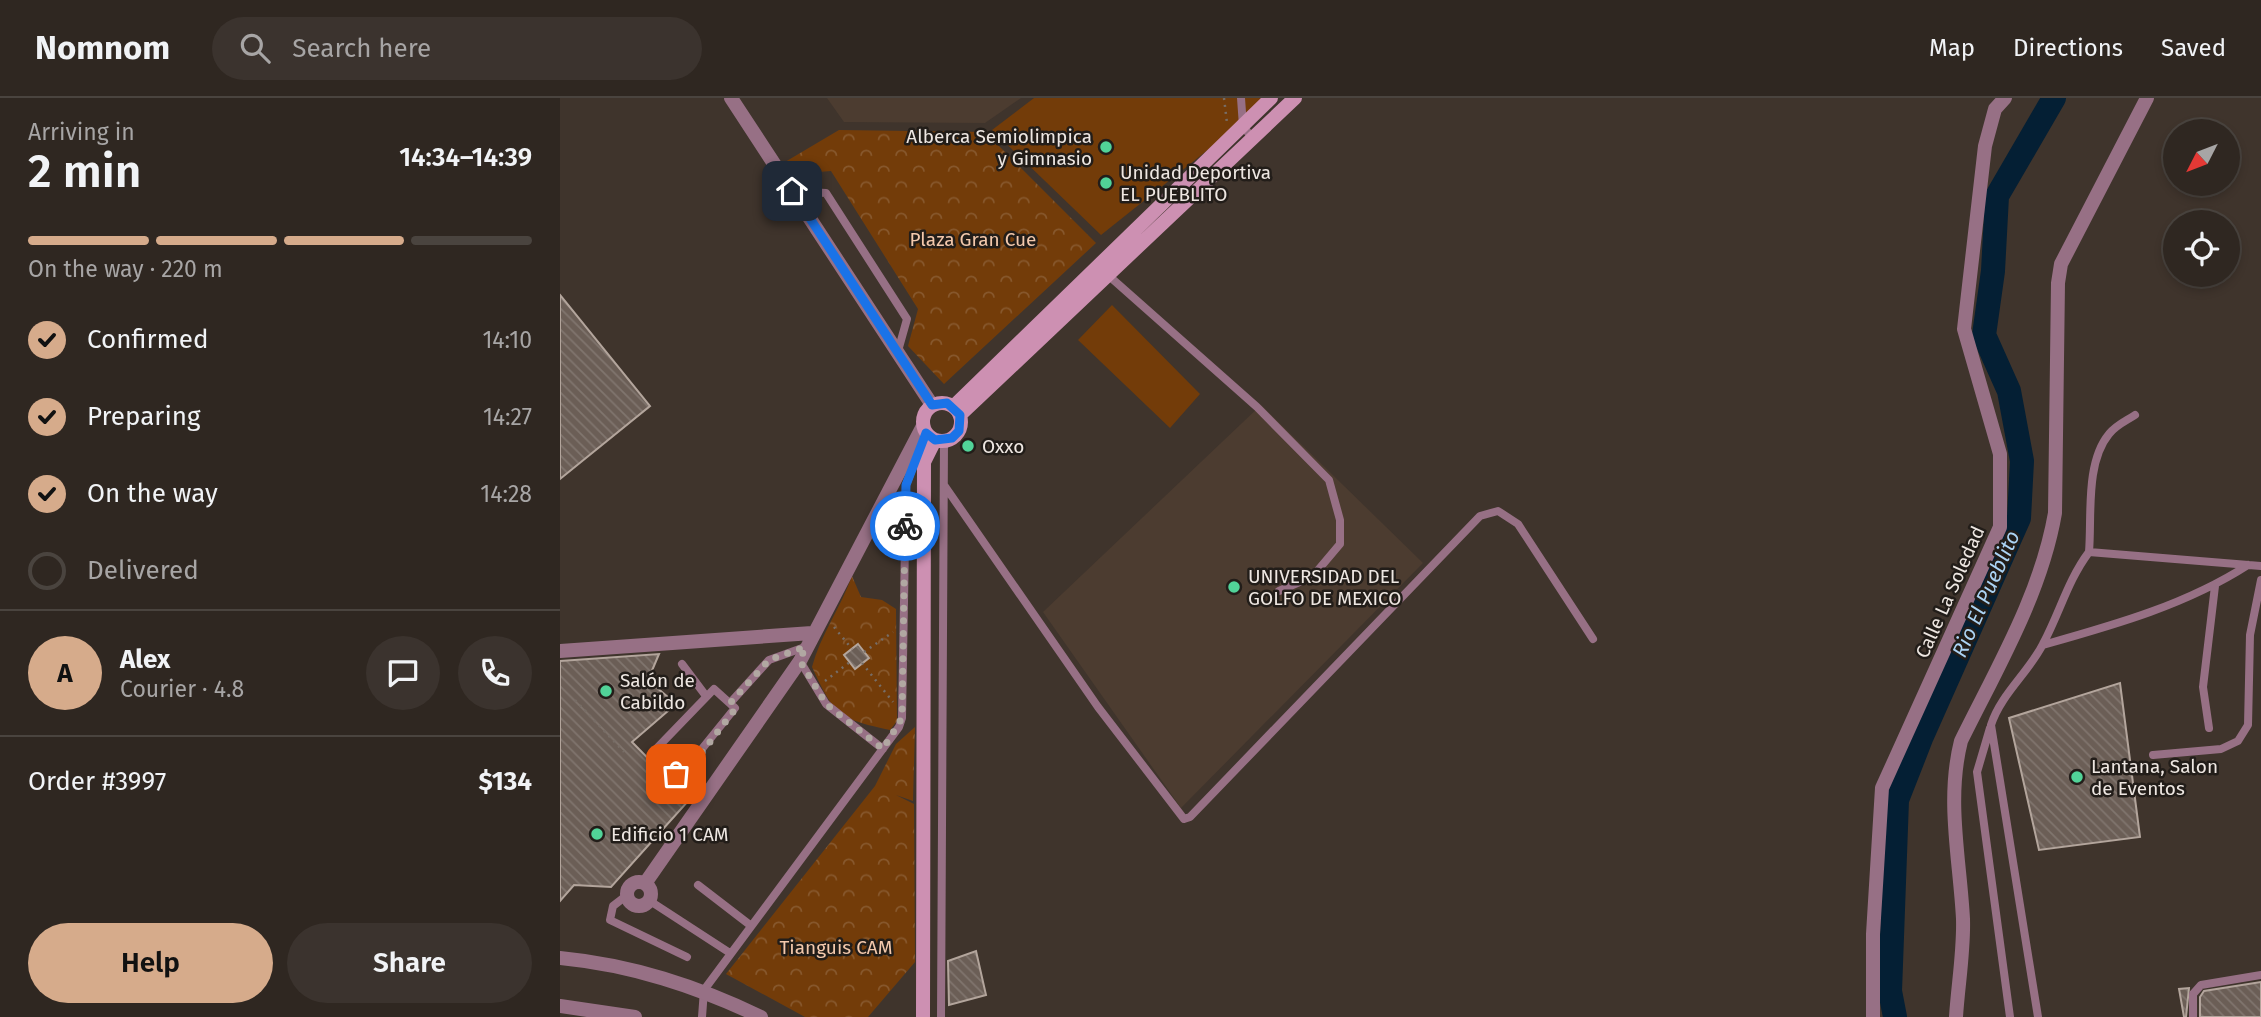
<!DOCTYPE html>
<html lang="en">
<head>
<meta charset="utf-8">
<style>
	body { margin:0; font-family:"Fira Sans",sans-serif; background:#3b332e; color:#f1f3f6; height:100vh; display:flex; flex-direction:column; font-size:26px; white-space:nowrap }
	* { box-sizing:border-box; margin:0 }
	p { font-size:23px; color:#a7a5a5 }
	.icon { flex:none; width:38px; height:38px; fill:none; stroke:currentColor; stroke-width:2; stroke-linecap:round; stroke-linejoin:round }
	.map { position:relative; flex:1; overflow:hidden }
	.side { display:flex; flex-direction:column; background:#2f2721; width:560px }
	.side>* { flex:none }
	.needle { width:46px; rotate:228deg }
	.controls { position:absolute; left:1603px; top:21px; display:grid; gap:14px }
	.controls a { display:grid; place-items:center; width:77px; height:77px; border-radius:50%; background:#2f2721; box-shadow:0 4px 10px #0003,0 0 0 2px #4a443f; font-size:35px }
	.pin { position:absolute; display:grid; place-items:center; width:60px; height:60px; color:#fff; margin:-30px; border-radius:14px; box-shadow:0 4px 10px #0006 }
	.courier { position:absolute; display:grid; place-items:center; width:70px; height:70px; margin:-35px; border:5px solid #1a73e8; border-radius:50%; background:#fff; color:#222; box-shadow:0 2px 9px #0007 }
	.summary em { font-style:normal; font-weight:600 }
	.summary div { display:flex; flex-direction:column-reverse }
	.summary { display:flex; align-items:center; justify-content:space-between; height:119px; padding:0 28px }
	h1 { font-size:46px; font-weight:600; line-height:52px }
	.bar { display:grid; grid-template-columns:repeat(4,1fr); gap:10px 7px; align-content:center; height:84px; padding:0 28px }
	.bar i { height:9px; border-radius:5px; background:#4a443f }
	.bar .current { background:#d6ab8b }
	.bar p { grid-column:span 4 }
	.line { display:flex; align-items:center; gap:18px; padding:0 28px; border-top:2px solid #4a443f }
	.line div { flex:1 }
	.round { display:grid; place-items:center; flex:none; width:74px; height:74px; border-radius:37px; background:#3b332e }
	ol { padding:0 28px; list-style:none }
	li { display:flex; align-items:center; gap:21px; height:77px }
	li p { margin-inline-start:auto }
	li .icon { padding:7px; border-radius:50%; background:#d6ab8b; color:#111; stroke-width:4 }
	li:last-child { color:#a7a5a5 }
	li i { width:38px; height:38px; border:4px solid #4a443f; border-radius:50% }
	.primary-button { display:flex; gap:14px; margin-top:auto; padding:14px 28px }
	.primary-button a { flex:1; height:80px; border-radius:42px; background:#d6ab8b; color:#111; font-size:28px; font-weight:600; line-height:80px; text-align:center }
	.primary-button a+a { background:#3b332e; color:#f1f3f6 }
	header { display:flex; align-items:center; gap:42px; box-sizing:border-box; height:98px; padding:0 35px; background:#2f2721; border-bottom:2px solid #4a443f }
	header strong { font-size:33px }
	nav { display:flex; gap:38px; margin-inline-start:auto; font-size:24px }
	.search { width:490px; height:63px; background:#3b332e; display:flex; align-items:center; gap:18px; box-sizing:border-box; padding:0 24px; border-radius:38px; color:#a7a5a5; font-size:26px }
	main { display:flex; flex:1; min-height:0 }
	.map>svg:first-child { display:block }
	.built { fill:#4c3c30 }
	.grass { fill:#733c09 }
	.park { fill:url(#park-crowns) }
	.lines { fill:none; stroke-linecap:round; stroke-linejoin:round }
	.river { stroke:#041f34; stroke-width:24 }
	.building { fill:url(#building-back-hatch); stroke:#b3a59c; stroke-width:2 }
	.path { stroke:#776d66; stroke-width:2.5; stroke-dasharray:2 5; stroke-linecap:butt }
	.lane { stroke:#977085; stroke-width:8 }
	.street { stroke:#977085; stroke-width:14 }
	.secondary { stroke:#cd90b2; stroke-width:14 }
	.done { stroke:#b1a8a2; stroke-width:7; stroke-dasharray:0 12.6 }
	.route { stroke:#1a73e8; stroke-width:9 }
	.poi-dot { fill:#51d398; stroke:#221d19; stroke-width:2.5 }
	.labels { text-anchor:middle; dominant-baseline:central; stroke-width:5; stroke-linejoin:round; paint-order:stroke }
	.poi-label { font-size:19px; fill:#eee7e2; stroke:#221d19; text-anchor:start }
	.park-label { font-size:19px; fill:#f4c9ac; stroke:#221d19 }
	.street-label { font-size:19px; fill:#eee7e2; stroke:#221d19 }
	.water-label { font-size:21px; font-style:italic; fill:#abd3f4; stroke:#221d19 }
</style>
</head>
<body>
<header>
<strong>Nomnom</strong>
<div class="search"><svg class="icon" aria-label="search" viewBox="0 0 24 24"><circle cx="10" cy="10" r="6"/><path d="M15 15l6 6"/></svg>Search here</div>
<nav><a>Map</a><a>Directions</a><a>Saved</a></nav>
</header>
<main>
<section class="side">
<div class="summary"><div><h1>2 min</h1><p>Arriving in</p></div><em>14:34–14:39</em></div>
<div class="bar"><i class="current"></i><i class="current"></i><i class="current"></i><i></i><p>On the way · 220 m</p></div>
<ol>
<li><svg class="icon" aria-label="check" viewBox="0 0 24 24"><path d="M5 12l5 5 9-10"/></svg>Confirmed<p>14:10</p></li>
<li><svg class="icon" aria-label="check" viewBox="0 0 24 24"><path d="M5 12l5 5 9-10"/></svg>Preparing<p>14:27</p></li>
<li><svg class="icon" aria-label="check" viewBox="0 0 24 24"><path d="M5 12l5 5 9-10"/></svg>On the way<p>14:28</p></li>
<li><i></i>Delivered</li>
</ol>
<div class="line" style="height:126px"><b class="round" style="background:#d6ab8b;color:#111">A</b><div><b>Alex</b><p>Courier · 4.8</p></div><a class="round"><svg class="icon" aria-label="chat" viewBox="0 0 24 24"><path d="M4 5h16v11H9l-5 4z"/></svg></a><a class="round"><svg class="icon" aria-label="phone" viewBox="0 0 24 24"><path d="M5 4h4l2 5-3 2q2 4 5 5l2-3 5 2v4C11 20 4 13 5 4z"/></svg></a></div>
<div class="line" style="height:91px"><div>Order #3997</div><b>$134</b></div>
<div class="primary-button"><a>Help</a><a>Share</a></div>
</section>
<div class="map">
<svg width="1701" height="919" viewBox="0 0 1701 919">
	<defs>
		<pattern id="park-crowns" width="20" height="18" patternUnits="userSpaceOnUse" patternTransform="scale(1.75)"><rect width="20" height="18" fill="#733c09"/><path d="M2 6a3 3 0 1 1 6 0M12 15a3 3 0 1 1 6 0" fill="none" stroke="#87582d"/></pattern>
		<pattern id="building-back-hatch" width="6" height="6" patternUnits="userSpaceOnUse" patternTransform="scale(1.75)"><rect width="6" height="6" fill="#6b5e56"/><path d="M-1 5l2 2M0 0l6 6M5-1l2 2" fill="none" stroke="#80756e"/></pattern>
	</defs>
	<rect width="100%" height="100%" fill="#3f342c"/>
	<path class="built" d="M267,0h194l-36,25 -141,-1z
		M701,307l162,158 -242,245 -138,-196z"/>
	<path class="grass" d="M474,0h231l-26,27 -138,110 -109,-105z
		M552,207l88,89 -30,34 -92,-88z"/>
	<path class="park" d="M279,32l146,2 111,111 -152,141 -36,-38 10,-37 -87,-138 -38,3 -8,-12z
		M337,396l-2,57 -5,-3 -14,-21z
		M292,478l9,21 21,3 14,9 1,112 -7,9c-51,-11 -56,-15 -78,-63 8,-31 29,-60 40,-91z
		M355,629l-2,74 -17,-6 18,9 1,158 -47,55h-63l-79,-43 149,-188 21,-42z"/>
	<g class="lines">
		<path class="river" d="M1335,919l-5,-26 7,-191 25,-64 97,-218 3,-57 -13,-70 -25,-56 9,-64 4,-75 57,-98"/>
	</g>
	<path class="building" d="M0,197l90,111 -90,73z
		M298,546l11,14 -14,11 -11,-14z
		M99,556l-11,26 28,24 -44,38 57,58 -78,87 -37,-2 -14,16v-240z
		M1560,585l20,154 -101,13 -30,-132z
		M416,853l10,44 -37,10 -1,-44z
		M1701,884v35h-61v-20l4,-6z
		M1629,890l-3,29h-2l-5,-28z"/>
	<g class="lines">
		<path class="path" d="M664,0l3,25
			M274,529l18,22
			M304,554l29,-20
			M302,565l31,39
			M265,583l25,-19
			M15,602l49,52"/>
		<path class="lane" d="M681,0l2,28 10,13
			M232,93l34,2 81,126 -9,32
			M549,178l148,131 72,73 11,40v24l-27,32 -34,15
			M1575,317c-9,6 -19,10 -26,19 -24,29 -17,83 -20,118l172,14
			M384,387l154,222 86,112 6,-2 290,-301 18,-5 20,13 75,115
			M1483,547c71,-20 143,-40 205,-80
			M240,563l26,43 57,45
			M122,566l24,32
			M154,591l21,19 -55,68 -21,-20 -2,-8z
			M171,604l38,-42 36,-13
			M1430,630l-13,44 33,245
			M1649,630l-6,-41 12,-101
			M1593,657l68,-6 17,-8 10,-16 2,-90 11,-55
			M138,787l52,40
			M66,798l-13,10 -3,14 77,37
			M90,803l80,52
			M142,919l2,-27 195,-263 3,-9 4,-233 20,-52
			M381,919l3,-576
			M1478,919l-47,-292c10,-31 38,-53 52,-81 17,-32 25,-64 46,-92
			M1633,919v-23l8,-9 60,-10"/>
		<path class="street" d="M171,0l201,307
			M0,553l252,-18
			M67 796a12 12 0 1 1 24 0a12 12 0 1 1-24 0Z
			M86,784l154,-221 123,-235
			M0,860c72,7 136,28 201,59
			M0,908l75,11
			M1313,919v-83l9,-146 118,-261v-73l-36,-125 21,-183 10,-37 10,-11
			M1396,919c2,-32 8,-66 7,-98 -3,-59 -17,-119 -2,-178 36,-73 80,-147 94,-228l3,-230 3,-19 86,-166"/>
		<path class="secondary" d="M363 324a19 19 0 1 1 38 0a19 19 0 1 1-38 0Z
			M394,308l317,-308
			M400,317l335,-317
			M363,919l1,-555 11,-22"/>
	</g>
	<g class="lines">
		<path class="done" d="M116,676l6,2 5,-4 46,-60 2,-4 -4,-6 38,-42 36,-13 -5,14 26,43 57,45 19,-31 3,-192"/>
		<path class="route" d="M232,93l140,214 15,-2 13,12 -1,16 -7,7 -17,2 -9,-7 -20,52 -1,41"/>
	</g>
	<g class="poi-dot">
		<circle cx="546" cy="49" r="7"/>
		<circle cx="546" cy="85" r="7"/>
		<circle cx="408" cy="348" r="7"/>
		<circle cx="674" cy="489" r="7"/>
		<circle cx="46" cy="593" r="7"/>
		<circle cx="1517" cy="679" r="7"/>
		<circle cx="37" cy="736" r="7"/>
	</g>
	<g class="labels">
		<g class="poi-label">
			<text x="532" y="38" text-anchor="end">Alberca Semiolimpica<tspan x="532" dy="22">y Gimnasio</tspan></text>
			<text x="560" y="74">Unidad Deportiva<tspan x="560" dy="22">EL PUEBLITO</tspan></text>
			<text x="422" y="348">Oxxo</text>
			<text x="688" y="478">UNIVERSIDAD DEL<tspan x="688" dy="22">GOLFO DE MEXICO</tspan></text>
			<text x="60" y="582">Salón de<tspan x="60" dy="22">Cabildo</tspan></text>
			<text x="1531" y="668">Lantana, Salon<tspan x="1531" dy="22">de Eventos</tspan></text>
			<text x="51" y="736">Edificio 1 CAM</text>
		</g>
		<g class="park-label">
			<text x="413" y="141">Plaza Gran Cue</text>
			<text x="276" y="849">Tianguis CAM</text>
		</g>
		<g class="street-label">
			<text transform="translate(1390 494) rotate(-66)">Calle La Soledad</text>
		</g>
		<g class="water-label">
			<text transform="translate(1426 496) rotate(-66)">Rio El Pueblito</text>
		</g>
	</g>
</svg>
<div class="controls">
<a><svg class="needle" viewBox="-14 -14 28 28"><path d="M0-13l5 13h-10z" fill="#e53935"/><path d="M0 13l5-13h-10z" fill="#a7a5a5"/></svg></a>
<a><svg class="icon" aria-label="locate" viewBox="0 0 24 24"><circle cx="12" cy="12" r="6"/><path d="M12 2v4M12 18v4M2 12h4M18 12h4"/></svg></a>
</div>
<div class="pin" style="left:116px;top:676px;background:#ea580c"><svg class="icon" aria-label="bag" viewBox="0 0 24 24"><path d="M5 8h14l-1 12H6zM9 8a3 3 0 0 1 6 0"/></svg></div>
<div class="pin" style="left:232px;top:93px;background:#1f2937"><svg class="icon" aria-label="home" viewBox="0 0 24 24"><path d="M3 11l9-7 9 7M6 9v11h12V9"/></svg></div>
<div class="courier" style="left:345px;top:428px"><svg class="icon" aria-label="bike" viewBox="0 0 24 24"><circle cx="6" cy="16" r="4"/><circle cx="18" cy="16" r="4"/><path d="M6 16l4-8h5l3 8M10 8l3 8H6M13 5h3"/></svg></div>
</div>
</main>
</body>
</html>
